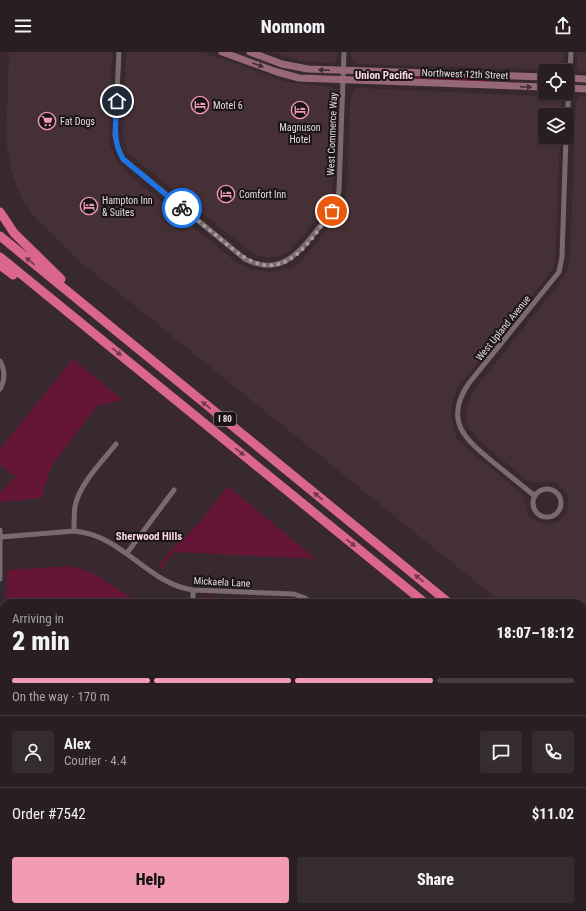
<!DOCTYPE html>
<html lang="en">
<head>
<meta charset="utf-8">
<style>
	body { margin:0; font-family:"Roboto Condensed",sans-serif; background:#352c2f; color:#f1f3f6; height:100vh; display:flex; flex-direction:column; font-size:15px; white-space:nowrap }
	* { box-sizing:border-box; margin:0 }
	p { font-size:13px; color:#a5a2a5 }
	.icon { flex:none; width:22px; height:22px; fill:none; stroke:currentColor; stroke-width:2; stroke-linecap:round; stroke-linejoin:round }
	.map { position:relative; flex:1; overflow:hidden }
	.side { position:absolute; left:0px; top:547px; width:586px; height:312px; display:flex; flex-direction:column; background:#291f22; border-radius:12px 12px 0 0; box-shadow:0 1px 3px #0004,0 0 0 1px #453d40 }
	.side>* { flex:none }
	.buttons { position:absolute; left:538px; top:12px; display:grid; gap:8px }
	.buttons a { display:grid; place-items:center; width:36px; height:36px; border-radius:4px; background:#291f22; box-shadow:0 1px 3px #0004,0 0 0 1px #453d40; font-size:20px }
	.pin { position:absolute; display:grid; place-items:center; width:34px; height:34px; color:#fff; margin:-17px; border:2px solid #fff; border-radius:50%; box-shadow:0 1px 4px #0007 }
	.courier { position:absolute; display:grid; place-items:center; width:40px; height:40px; margin:-20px; border:3px solid #1a73e8; border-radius:50%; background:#fff; color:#222; box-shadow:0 1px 5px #0007 }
	.head em { font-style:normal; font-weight:800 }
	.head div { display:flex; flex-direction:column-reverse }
	.head { display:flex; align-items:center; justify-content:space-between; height:68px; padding:0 12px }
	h1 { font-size:26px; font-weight:800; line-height:30px }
	.bar { display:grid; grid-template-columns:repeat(4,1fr); gap:6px 4px; align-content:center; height:48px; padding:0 12px }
	.bar i { height:5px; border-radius:3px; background:#453d40 }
	.bar .selected { background:#f09ab4 }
	.bar p { grid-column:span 4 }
	.line { display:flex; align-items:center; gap:10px; padding:0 12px; border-top:1px solid #453d40 }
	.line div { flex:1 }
	.round { display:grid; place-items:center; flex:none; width:42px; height:42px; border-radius:4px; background:#352c2f }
	.action { display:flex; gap:8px; margin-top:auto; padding:8px 12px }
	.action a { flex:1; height:46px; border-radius:4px; background:#f09ab4; color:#111; font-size:16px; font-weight:800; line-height:46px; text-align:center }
	.action a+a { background:#352c2f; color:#f1f3f6 }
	header { display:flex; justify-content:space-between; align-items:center; height:52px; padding:0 12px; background:#291f22; font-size:18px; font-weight:800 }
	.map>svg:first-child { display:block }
	.built { fill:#453036 }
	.green { fill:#651637 }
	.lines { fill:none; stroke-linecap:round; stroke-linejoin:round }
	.stream { stroke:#330619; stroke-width:1.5 }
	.street { stroke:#7a6a6e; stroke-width:5 }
	.secondary { stroke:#976878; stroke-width:7 }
	.highway { stroke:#da658e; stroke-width:9 }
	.oneway { fill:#402d33 }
	.oneway2 { fill:#70384b }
	.done { stroke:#a89da0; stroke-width:4; stroke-dasharray:0 7.2 }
	.route { stroke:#1a73e8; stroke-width:5 }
	.labels { text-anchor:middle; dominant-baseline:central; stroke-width:4; stroke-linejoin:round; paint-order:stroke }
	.shield { fill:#1a1415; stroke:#a89fa2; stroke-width:1 }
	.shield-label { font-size:9px; font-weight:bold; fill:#e5dbde }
	.street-label { font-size:10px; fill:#e5dbde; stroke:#1a1415 }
	.poi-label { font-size:10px; fill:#e5dbde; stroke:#1a1415; text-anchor:start }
	.neighbourhood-label { font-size:11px; font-weight:bold; fill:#fbd9e2; stroke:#1a1415 }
</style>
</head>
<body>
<header><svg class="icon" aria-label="menu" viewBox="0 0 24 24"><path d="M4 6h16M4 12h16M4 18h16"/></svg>Nomnom<svg class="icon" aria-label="share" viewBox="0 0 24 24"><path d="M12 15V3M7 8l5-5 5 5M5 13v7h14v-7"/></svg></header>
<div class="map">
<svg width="586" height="859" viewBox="0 0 586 859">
	<rect width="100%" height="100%" fill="#37292d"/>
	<path class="built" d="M9,0h103l-3,90 8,20 12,13 106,86 15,8 20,3 20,-4 9,-5 39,-46 5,-9 4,-17 3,-91 4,-11 4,-1 202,9 2,6 -1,12h-16v22h15l-5,126 -5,10 -92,114 -5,13 -2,15 6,25 62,51 5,7 4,16 3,4 10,5 7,2 10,-3 6,-6 5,-11 -2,-12 -9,-9 -6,-2 -18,1 -6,-2 -45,-37 -15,-17 -2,-10v-10l6,-15 90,-112 6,-12 2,-10 6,-156 4,-6h6v576l-4,-3v-66h-80l-424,-343 -41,-40 -16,-23 -10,-27 -5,-30z
		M126,0h76l85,30 44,5 5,4 -4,105 -7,13 -34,41 -9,5 -13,3 -16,-4 -124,-100 -6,-18z
		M272,0h66l-2,9 -7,2 -29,-2z
		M351,0h214l-2,13 -2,3 -6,2 -198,-6 -5,-5z
		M577,0h9v20l-6,-1 -3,-4z"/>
	<path class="green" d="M418,24l64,3 10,1 -15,2 -77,-4z
		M73,307l50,41 -26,6 -45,59 -11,33 -41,4v-9l16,-16 -16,-12v-16z
		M228,434l88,73 -142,-7 -13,17 -3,-2 13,-17 30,-29z
		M71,514l18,5 51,32 -133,-1v-32z
		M201,545h17v6h-18z"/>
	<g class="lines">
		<path class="stream" d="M283,859v-4"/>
		<path class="street" d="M119,0l-4,83 3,13 5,11 122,100c34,18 53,-5 72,-29 11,-13 20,-23 22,-40l5,-138
			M567,69l4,-69
			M0,309c5,9 5,19 0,28
			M533 451a14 14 0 1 1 28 0a14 14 0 1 1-28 0Z
			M535,444c-14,-11 -27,-22 -41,-33 -29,-24 -51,-42 -25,-80l90,-111 3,-15 4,-120
			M0,478v49
			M74,479c0,-8 0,-17 1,-25 5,-23 27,-44 41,-62
			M1,485l73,-6c49,4 72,52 119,59l101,4 11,4 7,5
			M127,501l47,-63
			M193,551v-13
			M0,587h4
			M0,645l4,1
			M233,855l4,4
			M55,859v-4
			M118,859v-4
			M188,859l3,-4"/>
		<path class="secondary" d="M222,0l55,20 22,6 246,9
			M250,0l32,12 26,5 237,8
			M567,26l19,1
			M567,36l19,1"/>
		<path class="highway" d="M0,160l14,21 47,46
			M0,184l449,367
			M0,205l425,346
			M0,213l13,10
			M582,661l4,3
			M582,679l4,4"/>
	</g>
	<defs><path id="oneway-solid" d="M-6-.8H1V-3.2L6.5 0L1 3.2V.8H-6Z"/></defs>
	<g class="oneway">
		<use href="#oneway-solid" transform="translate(258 13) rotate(20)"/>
		<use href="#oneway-solid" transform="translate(324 18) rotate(-178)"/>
		<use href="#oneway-solid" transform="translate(526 35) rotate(2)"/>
	</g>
	<g class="oneway2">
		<use href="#oneway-solid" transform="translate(30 209) rotate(-141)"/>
		<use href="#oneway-solid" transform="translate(117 300) rotate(39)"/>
		<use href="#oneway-solid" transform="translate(206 353) rotate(-141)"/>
		<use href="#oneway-solid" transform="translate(240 400) rotate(39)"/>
		<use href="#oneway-solid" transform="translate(318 444) rotate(-141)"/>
		<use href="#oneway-solid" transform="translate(351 491) rotate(39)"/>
		<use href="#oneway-solid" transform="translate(419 526) rotate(-141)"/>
	</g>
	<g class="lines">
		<path class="done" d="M182,156c12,10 24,19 36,29 21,18 47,41 75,20 16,-11 28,-31 39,-46"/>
		<path class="route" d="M117,49c-1,20 -5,40 6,58l59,49"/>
	</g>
	<defs>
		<symbol id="hotel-ring" viewBox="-11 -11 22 22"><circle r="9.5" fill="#1a1415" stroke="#f09ab4" stroke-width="1.5"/><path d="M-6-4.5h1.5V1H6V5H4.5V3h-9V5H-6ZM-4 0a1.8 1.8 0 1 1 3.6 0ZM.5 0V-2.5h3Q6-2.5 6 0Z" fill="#f09ab4"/></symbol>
		<symbol id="supermarket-ring" viewBox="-11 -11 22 22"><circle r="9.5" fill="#1a1415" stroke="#f09ab4" stroke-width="1.5"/><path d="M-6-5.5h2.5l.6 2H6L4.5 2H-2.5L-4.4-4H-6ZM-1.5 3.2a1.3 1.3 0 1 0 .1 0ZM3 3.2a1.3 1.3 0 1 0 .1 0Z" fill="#f09ab4"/></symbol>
	</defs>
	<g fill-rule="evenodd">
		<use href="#hotel-ring" x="190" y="43" width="20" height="20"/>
		<use href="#hotel-ring" x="290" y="48" width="20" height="20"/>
		<use href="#supermarket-ring" x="37" y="59" width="20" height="20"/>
		<use href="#hotel-ring" x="216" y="132" width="20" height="20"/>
		<use href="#hotel-ring" x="79" y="144" width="20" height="20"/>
	</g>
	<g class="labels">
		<rect class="shield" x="214" y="360" width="22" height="14" rx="3"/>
		<g class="shield-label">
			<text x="225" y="367">I 80</text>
		</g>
		<g class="street-label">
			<text transform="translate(465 22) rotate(2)">Northwest 12th Street</text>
			<text transform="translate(332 82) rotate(-88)">West Commerce Way</text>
			<text transform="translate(503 276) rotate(-51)">West Upland Avenue</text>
			<text transform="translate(222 530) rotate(3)">Mickaela Lane</text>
		</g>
		<g class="poi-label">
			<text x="213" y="53">Motel 6</text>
			<text x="60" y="69">Fat Dogs</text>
			<text x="300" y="75" text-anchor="middle">Magnuson<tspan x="300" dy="12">Hotel</tspan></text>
			<text x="239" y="142">Comfort Inn</text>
			<text x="102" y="148">Hampton Inn<tspan x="102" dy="12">&amp; Suites</tspan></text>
		</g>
		<g class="neighbourhood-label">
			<text x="384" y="23">Union Pacific</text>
			<text x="149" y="484">Sherwood Hills</text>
		</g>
	</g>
</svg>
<div class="buttons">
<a><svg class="icon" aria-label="locate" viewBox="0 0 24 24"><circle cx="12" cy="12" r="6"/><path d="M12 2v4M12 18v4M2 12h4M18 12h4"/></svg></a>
<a><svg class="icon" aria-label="layers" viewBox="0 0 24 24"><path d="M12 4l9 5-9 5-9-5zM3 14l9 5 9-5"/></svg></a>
</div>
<div class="pin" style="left:332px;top:159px;background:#ea580c"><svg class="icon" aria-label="bag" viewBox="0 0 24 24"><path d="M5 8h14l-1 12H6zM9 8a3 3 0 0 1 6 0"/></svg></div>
<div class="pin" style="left:117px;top:49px;background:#1f2937"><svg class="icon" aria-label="home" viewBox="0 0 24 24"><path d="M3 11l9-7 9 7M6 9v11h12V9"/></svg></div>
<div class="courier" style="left:182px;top:156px"><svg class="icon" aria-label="bike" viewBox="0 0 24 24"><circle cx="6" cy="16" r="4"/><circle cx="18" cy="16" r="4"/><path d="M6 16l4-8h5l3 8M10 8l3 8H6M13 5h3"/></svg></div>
<section class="side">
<div class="head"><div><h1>2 min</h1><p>Arriving in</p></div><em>18:07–18:12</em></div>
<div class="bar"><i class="selected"></i><i class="selected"></i><i class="selected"></i><i></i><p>On the way · 170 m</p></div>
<div class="line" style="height:72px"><a class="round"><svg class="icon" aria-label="person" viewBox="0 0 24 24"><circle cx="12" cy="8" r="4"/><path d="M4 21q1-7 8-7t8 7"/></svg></a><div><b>Alex</b><p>Courier · 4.4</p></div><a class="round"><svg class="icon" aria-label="chat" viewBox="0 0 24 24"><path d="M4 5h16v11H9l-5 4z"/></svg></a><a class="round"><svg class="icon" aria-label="phone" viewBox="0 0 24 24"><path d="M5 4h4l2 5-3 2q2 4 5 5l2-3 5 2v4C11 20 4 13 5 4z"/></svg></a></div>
<div class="line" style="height:52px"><div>Order #7542</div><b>$11.02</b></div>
<div class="action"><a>Help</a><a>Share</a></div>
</section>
</div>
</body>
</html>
